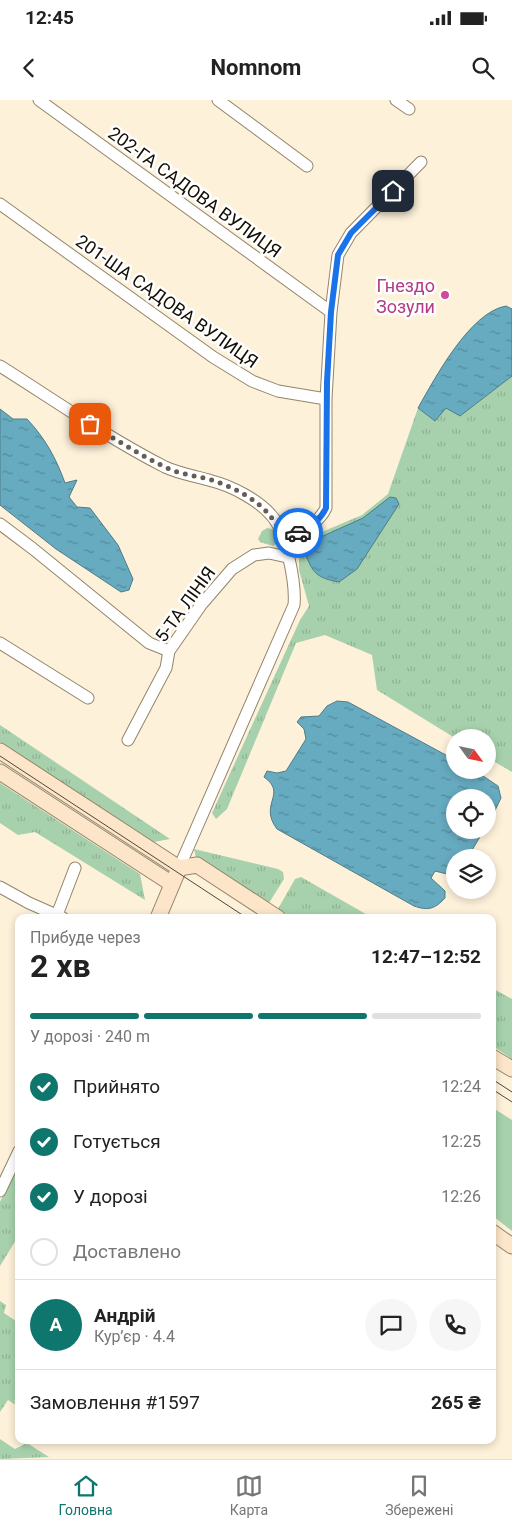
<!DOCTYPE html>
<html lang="uk">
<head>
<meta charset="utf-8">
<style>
	body { margin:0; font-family:Roboto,sans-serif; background:#f6f6f6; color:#222; height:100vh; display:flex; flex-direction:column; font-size:19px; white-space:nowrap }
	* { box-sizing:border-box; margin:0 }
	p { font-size:16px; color:#767676 }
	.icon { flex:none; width:28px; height:28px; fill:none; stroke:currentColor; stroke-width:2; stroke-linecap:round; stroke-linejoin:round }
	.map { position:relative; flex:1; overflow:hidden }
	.side { position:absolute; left:15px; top:814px; width:481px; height:530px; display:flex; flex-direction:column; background:#fff; border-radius:10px; box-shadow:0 2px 8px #0003 }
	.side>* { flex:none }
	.needle { width:32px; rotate:123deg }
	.controls { position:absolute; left:446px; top:629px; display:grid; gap:10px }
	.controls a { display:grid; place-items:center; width:50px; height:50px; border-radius:50%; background:#fff; box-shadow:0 2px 8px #0003; font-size:25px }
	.pin { position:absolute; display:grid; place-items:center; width:42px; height:42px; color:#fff; margin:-21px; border-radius:10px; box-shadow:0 2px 8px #0006 }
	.courier { position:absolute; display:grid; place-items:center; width:50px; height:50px; margin:-25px; border:4px solid #1a73e8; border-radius:50%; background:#fff; color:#222; box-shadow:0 1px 6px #0007 }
	.overview em { font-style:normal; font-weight:700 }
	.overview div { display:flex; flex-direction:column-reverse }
	.overview { display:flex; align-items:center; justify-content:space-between; height:85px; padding:0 15px }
	h1 { font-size:32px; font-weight:700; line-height:38px }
	.bar { display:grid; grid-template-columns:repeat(4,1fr); gap:8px 5px; align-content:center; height:60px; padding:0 15px }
	.bar i { height:6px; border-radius:4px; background:#e0e0e0 }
	.bar .active { background:#0f766e }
	.bar p { grid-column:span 4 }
	.line { display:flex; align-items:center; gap:12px; padding:0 15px; border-top:1px solid #e0e0e0 }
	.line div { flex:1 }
	.round { display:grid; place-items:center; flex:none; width:52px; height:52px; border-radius:26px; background:#f6f6f6 }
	ol { padding:0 15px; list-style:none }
	li { display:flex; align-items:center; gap:15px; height:55px }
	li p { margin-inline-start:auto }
	li .icon { padding:5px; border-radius:50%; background:#0f766e; color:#fff; stroke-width:4 }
	li:last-child { color:#767676 }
	li i { width:28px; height:28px; border:2px solid #e0e0e0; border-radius:50% }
	.status { display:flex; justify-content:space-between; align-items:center; height:35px; padding:0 25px; background:#fff; direction:ltr }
	.status svg { height:14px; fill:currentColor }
	header { display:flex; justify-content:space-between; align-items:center; height:65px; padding:0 15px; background:#fff; font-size:22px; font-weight:700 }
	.menu { display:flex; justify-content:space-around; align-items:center; height:70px; border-top:1px solid #e0e0e0; background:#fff; font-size:14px; color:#767676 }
	.menu a { display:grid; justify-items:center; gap:2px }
	.menu .active { color:#0f766e }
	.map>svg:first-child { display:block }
	.grass { fill:url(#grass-tufts) }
	.green { fill:#a7d1ac }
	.water { fill:url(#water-ripples); stroke:#4e7c88 }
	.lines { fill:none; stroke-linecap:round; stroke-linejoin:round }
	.street-casing { stroke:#93856b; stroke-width:13 }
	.secondary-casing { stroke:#93856b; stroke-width:17 }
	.street { stroke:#fff; stroke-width:11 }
	.secondary { stroke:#fce5c8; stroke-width:15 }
	.tram { stroke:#4e473b; stroke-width:1 }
	.done { stroke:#665e50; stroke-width:5; stroke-dasharray:0 9 }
	.route { stroke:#1a73e8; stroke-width:6 }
	.hotel-dot { fill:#d1479c; stroke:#fff; stroke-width:2 }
	.labels { text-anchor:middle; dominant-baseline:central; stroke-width:5; stroke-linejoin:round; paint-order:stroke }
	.street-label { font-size:18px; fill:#140f06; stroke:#fff }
	.hotel-label { font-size:18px; fill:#b23c85; stroke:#fff; text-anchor:end }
</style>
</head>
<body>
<div class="status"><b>12:45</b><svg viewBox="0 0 49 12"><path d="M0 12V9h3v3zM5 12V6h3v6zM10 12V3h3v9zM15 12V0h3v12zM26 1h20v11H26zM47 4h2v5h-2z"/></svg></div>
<header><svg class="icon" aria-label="back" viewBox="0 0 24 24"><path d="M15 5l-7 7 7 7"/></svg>Nomnom<svg class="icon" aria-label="search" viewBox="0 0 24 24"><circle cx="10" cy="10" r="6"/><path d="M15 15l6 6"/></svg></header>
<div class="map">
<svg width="512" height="1359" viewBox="0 0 512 1359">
	<defs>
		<pattern id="grass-tufts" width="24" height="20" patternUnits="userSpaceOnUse" patternTransform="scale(1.25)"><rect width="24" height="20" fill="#a7d1ac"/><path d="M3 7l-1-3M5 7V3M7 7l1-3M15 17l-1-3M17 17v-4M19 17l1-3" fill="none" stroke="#8fb292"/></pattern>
		<pattern id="water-ripples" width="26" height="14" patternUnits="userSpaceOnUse" patternTransform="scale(1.25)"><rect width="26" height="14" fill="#67abc0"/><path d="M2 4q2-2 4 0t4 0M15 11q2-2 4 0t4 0" fill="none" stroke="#548a9a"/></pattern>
	</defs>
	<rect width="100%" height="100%" fill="#fdf1da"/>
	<path class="grass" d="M512,276v396l-24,-14v-20h-33l-78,-48 -5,-35 -47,-20 -29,8 -69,166 -11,10 -4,-6 88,-193 9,-14 -10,-36v-23l11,-10 52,-22 26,-21 30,-86 17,13 11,-14 14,9z
		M267,428l5,1 5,6 -1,9 -3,2 -13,-4 -2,-3 4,-8z
		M0,625l170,114 -16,3 -154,-100z
		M0,683l140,91 5,26 -110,-68 -17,3 -18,-12z
		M194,749l84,20 5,3 1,7 -15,24 -5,-1 -68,-44z
		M301,777l70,40h-80l-13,-8 17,-30z
		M492,888l20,11v60l-19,-13z
		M19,1061v74l-19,31v-64z
		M0,1201l6,4 -2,8 15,10v71l-5,7 5,3v3l-11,-7 -8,12z
		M0,1339l15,10 12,-6 22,14 -49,2z"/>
	<path class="green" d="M493,1008l19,12v111l-19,-15z"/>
	<path class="water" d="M506,206l6,3v67l-52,40 -14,-8 -11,13 -17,-13c17,-30 52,-96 88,-102z
		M0,309l13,10h14c18,19 29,39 38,64l12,-3 -8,17 8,10 13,1 28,37 15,34 -4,11 -8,2 -65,-43 -56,-44z
		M390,397l6,1 3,6 -42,65 -18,13c-22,-4 -27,-9 -34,-30l7,-11 51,-23z
		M337,601l11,1 107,58v10h19l24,16 3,12 -13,27v-27h-33v32h29l-16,27 -13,1v18l-20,-5 -4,7 14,13v7c-10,11 -17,13 -31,8l-137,-77c-19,-25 11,-35 -13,-52l3,-6 10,2 9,-2 20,-32 -2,-10 -7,-7 4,-5 18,-1 8,-10z"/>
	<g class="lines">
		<defs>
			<path id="street" d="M39,0l292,212
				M218,0l89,66
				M396,0l13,9
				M0,104l213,153 39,24 26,10 48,8
				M0,266c54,34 108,72 165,101 15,7 31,9 47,14 20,5 46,19 59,34 15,15 25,69 23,90l-115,263
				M0,424l32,24 117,95 20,8
				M283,442c16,-10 35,-17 43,-34v-109l5,-87 7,-57 13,-22 70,-71
				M0,543l88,55
				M128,640l38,-72 3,-17 32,-46 31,-36 22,-14 15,-2 18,4
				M0,787l29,16 34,15
				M57,815l18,-47
				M0,1091l19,-40"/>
			<path id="secondary" d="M0,651l179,117
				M0,672l172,112
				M158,818l21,-50 18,-3 81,53
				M492,957l20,12
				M492,1132l20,14"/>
		</defs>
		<use href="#street" class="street-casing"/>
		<use href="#secondary" class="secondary-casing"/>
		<use href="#street" class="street"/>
		<use href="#secondary" class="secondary"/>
		<path class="tram" d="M0,656l247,162
			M492,979l20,13
			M492,989l20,13"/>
	</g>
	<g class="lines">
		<path class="done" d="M90,324c25,15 50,31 77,44 15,7 32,8 48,13 30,11 60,28 68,61l15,-9"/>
		<path class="route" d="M298,433c12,-7 22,-12 28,-25l1,-126 4,-70 7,-57 13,-22 42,-42"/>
	</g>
	<circle class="hotel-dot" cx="445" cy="195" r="5"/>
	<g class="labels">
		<g class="street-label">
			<text transform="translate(195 92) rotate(36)">202-ГА САДОВА ВУЛИЦЯ</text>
			<text transform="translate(167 201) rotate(35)">201-ША САДОВА ВУЛИЦЯ</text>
			<text transform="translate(185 504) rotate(-54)">5-ТА ЛІНІЯ</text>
		</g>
		<g class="hotel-label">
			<text x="435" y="185">Гнездо<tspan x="435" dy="21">Зозули</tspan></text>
		</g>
	</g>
</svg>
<div class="controls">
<a><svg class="needle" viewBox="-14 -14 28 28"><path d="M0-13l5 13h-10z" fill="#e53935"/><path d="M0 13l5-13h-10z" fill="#767676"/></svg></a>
<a><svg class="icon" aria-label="locate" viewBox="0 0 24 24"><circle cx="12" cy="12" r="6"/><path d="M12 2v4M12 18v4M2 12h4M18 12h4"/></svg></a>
<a><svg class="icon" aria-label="layers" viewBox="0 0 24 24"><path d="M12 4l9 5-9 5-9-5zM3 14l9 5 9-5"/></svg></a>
</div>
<div class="pin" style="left:90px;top:324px;background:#ea580c"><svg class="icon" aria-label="bag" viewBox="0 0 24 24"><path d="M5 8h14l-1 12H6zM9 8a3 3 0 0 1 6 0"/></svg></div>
<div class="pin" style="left:393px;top:91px;background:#1f2937"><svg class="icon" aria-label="home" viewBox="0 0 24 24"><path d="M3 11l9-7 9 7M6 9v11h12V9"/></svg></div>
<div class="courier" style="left:298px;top:433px"><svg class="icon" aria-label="car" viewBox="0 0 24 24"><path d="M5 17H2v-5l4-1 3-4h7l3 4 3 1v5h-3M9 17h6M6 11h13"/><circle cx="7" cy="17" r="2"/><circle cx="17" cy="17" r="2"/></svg></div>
<section class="side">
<div class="overview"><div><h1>2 хв</h1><p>Прибуде через</p></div><em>12:47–12:52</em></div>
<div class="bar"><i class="active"></i><i class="active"></i><i class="active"></i><i></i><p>У дорозі · 240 m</p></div>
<ol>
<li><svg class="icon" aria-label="check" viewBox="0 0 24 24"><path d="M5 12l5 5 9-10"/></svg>Прийнято<p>12:24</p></li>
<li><svg class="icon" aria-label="check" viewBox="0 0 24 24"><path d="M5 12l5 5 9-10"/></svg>Готується<p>12:25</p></li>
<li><svg class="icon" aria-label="check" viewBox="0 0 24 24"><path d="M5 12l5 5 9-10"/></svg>У дорозі<p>12:26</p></li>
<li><i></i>Доставлено</li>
</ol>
<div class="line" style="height:90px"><b class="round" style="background:#0f766e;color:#fff">А</b><div><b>Андрій</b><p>Кур’єр · 4.4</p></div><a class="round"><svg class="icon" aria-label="chat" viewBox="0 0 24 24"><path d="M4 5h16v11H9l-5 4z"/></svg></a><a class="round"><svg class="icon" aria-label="phone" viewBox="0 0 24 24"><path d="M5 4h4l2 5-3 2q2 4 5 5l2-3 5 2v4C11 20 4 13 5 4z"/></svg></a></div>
<div class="line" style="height:65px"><div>Замовлення #1597</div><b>265 ₴</b></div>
</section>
</div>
<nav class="menu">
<a class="active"><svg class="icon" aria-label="home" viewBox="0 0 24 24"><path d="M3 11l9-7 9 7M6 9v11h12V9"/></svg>Головна</a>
<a><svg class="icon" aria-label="map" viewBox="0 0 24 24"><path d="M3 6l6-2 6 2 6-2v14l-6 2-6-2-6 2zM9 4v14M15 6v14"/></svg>Карта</a>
<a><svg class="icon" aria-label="saved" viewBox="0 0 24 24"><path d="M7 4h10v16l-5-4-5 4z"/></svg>Збережені</a>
</nav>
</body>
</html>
